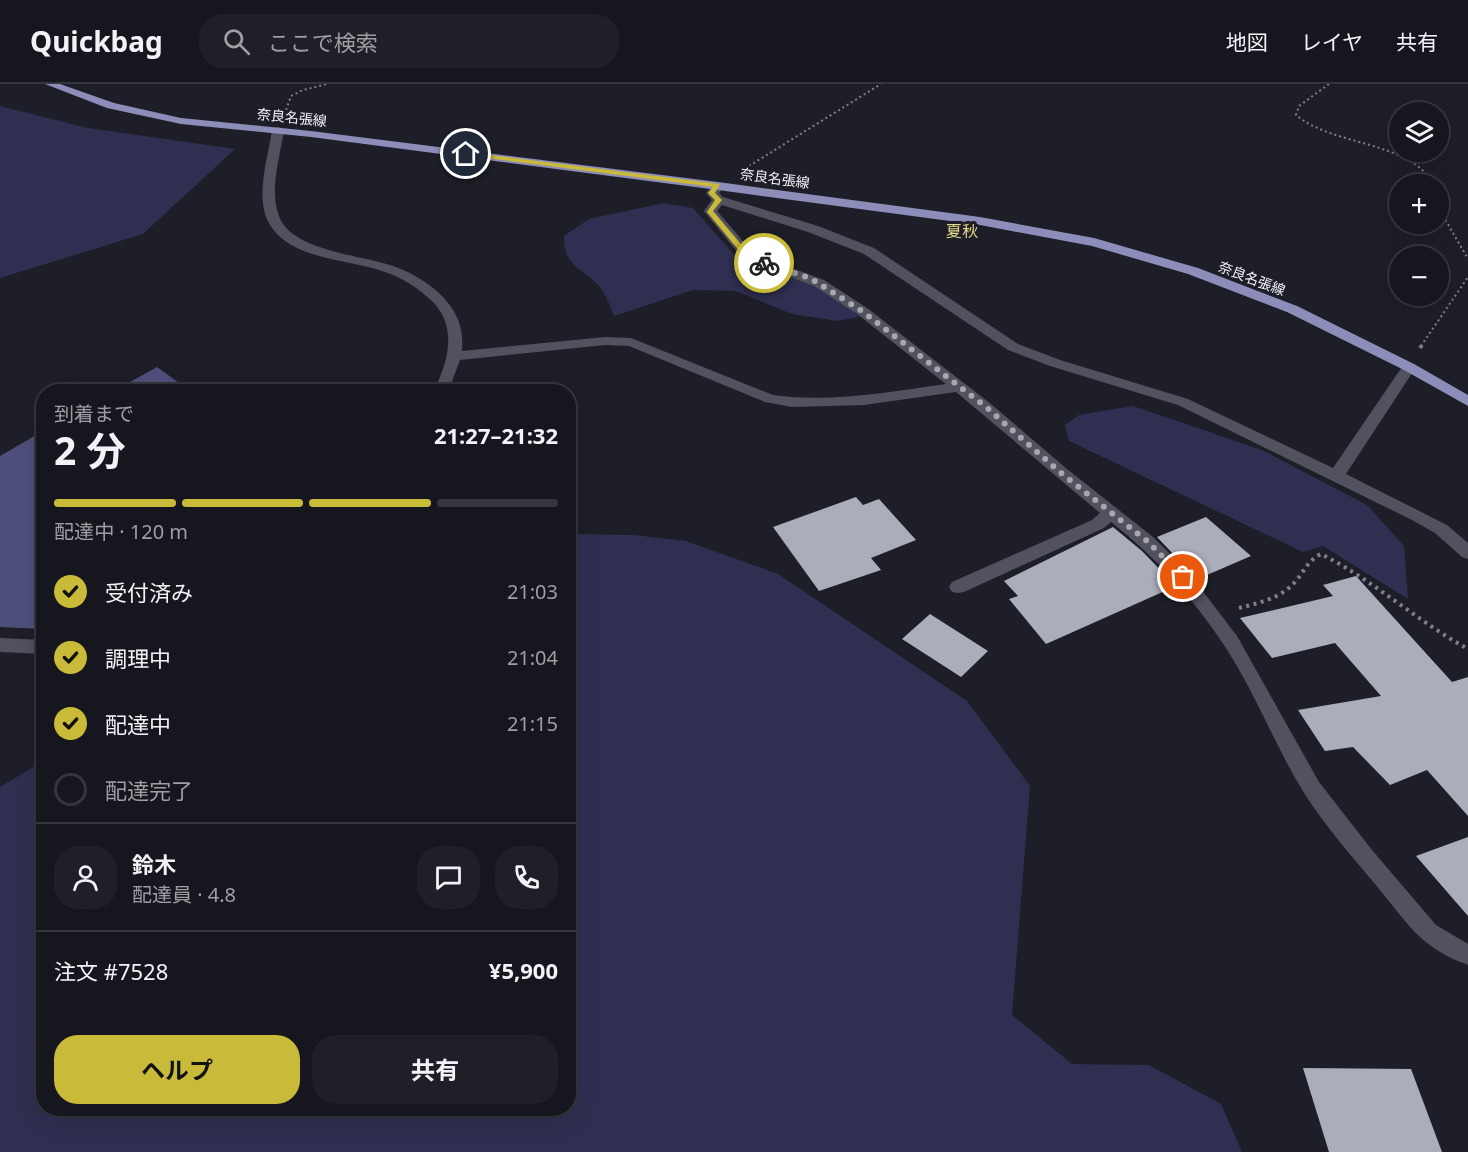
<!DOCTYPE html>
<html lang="ja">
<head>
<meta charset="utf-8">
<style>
	body { margin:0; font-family:"Noto Sans","Noto Sans JP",sans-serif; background:#1f1f27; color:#f1f3f6; height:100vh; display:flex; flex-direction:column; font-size:22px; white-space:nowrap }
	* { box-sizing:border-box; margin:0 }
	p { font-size:20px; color:#9e9fa4 }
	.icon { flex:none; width:33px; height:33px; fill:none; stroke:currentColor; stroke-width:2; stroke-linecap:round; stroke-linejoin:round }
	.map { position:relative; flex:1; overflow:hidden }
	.panel { position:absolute; left:36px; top:300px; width:540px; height:732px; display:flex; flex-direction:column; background:#16161e; border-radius:24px; box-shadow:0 6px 24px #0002,0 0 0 2px #35353c }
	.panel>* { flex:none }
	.tools { position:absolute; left:1389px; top:18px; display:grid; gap:12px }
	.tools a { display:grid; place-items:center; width:60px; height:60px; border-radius:50%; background:#16161e; box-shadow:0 6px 24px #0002,0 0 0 2px #35353c; font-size:30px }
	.pin { position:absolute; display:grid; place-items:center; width:51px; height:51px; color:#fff; margin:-26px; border:3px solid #fff; border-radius:50%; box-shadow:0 2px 6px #0007 }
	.courier { position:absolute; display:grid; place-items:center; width:60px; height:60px; margin:-30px; border:4px solid #caba39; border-radius:50%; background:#fff; color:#222; box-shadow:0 2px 8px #0007 }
	.overview em { font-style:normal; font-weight:700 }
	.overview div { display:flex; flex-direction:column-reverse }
	.overview { display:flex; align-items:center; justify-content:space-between; height:102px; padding:0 18px }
	h1 { font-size:39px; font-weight:700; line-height:45px }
	.bar { display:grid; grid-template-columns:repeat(4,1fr); gap:9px 6px; align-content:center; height:72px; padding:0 18px }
	.bar i { height:8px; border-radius:4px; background:#35353c }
	.bar .on { background:#caba39 }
	.bar p { grid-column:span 4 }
	.line { display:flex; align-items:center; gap:15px; padding:0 18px; border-top:2px solid #35353c }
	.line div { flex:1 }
	.round { display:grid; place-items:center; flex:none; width:63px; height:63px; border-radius:24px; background:#1f1f27 }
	ol { padding:0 18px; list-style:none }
	li { display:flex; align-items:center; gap:18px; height:66px }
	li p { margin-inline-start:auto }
	li .icon { padding:6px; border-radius:50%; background:#caba39; color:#111; stroke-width:4 }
	li:last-child { color:#9e9fa4 }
	li i { width:33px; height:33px; border:3px solid #35353c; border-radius:50% }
	.primary-button { display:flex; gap:12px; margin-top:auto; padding:12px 18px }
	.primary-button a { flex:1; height:69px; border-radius:24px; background:#caba39; color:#111; font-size:24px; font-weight:700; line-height:69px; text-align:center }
	.primary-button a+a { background:#1f1f27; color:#f1f3f6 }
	header { display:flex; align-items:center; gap:36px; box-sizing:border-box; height:84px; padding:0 30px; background:#16161e; border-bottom:2px solid #35353c }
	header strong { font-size:28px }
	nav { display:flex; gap:33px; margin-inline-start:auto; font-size:21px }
	.search { width:420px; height:54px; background:#1f1f27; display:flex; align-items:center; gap:15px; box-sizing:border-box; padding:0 21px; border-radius:24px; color:#9e9fa4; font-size:22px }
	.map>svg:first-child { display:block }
	.green { fill:#2f2f51 }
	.water { fill:#4e507b }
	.building { fill:#acadbb }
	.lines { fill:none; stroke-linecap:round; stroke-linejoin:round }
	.path-far1 { stroke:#808088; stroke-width:2; stroke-dasharray:2 3; stroke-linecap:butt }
	.path { stroke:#808088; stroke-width:4; stroke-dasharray:3 4.5; stroke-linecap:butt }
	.minor { fill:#51525e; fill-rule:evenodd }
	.major { fill:#8c8eb9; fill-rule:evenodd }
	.route { fill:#caba39 }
	.done { stroke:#a7a7af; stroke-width:6; stroke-dasharray:0 10.8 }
	.labels { text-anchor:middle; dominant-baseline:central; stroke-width:6; stroke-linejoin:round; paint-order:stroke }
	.far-street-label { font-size:14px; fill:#f1f1f8; stroke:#1e1e28 }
	.far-quarter-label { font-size:16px; fill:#e1d788; stroke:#1e1e28 }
</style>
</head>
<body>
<header>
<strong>Quickbag</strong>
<div class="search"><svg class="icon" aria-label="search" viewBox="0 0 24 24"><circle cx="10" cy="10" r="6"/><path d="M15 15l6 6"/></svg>ここで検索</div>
<nav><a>地図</a><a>レイヤ</a><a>共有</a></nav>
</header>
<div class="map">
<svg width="1468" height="1068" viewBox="0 0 1468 1068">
	<rect width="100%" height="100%" fill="#1e1e28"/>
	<path class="green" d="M0,22l88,22 147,21 -92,85 -143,44z
		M664,119l29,5 46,52 76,26 35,22 9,9 -21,4 -46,-7 -56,-23 -43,-1 -79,26c-4,-9 -8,-23 -15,-30 -17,-18 -36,-20 -35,-50l25,-17z
		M1133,322l129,44 105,55 37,41 4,53 -85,-53 -20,6 -234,-111 -4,-16 14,-10z
		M569,450l65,1 52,6 92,33 189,127 63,85 -18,229 60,49 77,1 72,39 21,48h-1242v-365l43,-26 1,347h524z"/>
	<path class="water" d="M157,283l33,24h-76z
		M43,347v198l-43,-2v-171z"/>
	<path class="building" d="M856,413l7,8 16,-6 37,41 -45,18 10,12 -62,21 -46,-64z
		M1206,433l45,39 -44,19 -2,-4 -11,5 -37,-39z
		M1113,443l29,24 34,35 -130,58 -37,-45 9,-3 -14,-15z
		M1356,492l96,106 16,-5v139l-41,-46 -37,15 -37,-38 -28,4 -27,-41 83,-14 -46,-53 -63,15 -32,-40 93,-22 -10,-11z
		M930,530l58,37 -27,26 -59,-38z
		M1468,753v79l-52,-60z
		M1303,984l108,1 31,83h-113z"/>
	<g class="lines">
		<path class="path-far1" d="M1329,0l-30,22 -3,9c36,31 115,26 137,69
			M286,26l5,-14 12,-6 24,-6
			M749,82l132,-82
			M1438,123l30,52
			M1421,262l47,-69"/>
		<path class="path" d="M1420,264l2,-3
			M1239,524c20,-5 42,-10 56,-26 9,-10 13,-22 26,-28 52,26 96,67 147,95"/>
		<path class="minor" d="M278,43l6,3c-4,27 -15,60 -5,86 12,35 83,39 114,50 17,6 33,15 47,28 17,17 24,33 22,57l143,-14 26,1 142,57c58,8 115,-3 173,-11l-89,-70 -43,-28 -70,-26 -40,-49 8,-11 -6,-7 8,-10 4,-1 6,4 -5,7 4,4 95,29 56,22 144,96 42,16 128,39 145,69 71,-104h10l2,3 -70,107 101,51 21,18v16l-6,-2 -27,-24 -23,-13 -234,-115 -128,-39 -42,-16 -144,-96 -56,-22 -86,-27 -5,6 37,43 70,26 43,28 124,96 76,65 86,68 36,36 48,63 82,146 53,68 64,75 32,19v21c-46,-17 -58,-38 -88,-75 -26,-31 -54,-63 -76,-97 -29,-47 -49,-101 -80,-148 -31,-47 -68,-88 -113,-123l-7,6 -140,64 -6,1 -6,-1 -3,-5 3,-5 140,-62 8,-7 -144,-121 -92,13 -72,2 -27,-5 -136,-56 -24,-1 -145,15 -12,32h-15c15,-29 25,-64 0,-90 -15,-14 -31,-25 -51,-31 -35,-12 -90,-11 -112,-46 -16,-26 -2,-67 2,-95z
			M0,554l44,2v14l-44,-2z"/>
		<path class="major" d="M45,0h15l54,19 67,15 130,13 407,51 262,35 114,21 104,30 99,38 117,58 54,31v11l-64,-36 -117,-58 -99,-38 -96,-28 -112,-21 -262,-35 -407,-53 -130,-13 -74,-16z"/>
	</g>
	<path class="route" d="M466,68l254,32 -5,9 7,7 -9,11 38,45 16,7 -3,3 -18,-7 -39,-47 8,-12 -7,-7 5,-6 -249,-32z"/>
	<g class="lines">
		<path class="done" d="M764,179l46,15 52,33 124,96 75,66 86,68 36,36"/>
	</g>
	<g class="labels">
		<g class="far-street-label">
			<text transform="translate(292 33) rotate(6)">奈良名張線</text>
			<text transform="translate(775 94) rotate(8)">奈良名張線</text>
			<text transform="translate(1252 194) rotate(21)">奈良名張線</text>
		</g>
		<g class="far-quarter-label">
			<text x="962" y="147">夏秋</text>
		</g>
	</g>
</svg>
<div class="tools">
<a><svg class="icon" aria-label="layers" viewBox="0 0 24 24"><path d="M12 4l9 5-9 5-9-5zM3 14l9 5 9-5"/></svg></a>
<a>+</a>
<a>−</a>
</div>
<div class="pin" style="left:1183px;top:493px;background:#ea580c"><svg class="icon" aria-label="bag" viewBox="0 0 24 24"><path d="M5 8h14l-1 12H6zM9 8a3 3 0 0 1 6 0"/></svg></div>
<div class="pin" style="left:466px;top:70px;background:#1f2937"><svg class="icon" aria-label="home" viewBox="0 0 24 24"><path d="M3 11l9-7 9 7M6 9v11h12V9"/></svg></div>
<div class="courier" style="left:764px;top:179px"><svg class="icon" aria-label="bike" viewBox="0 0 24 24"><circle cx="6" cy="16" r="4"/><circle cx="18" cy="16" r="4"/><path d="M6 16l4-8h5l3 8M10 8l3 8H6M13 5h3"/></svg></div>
<section class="panel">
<div class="overview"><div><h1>2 分</h1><p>到着まで</p></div><em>21:27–21:32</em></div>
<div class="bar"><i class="on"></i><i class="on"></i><i class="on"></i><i></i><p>配達中 · 120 m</p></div>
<ol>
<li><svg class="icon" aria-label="check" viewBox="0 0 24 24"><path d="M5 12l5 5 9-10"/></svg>受付済み<p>21:03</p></li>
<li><svg class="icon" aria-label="check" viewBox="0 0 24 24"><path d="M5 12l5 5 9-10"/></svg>調理中<p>21:04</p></li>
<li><svg class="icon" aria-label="check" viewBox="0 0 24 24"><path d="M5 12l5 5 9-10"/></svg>配達中<p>21:15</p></li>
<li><i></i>配達完了</li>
</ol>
<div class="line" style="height:108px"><a class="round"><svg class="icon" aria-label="person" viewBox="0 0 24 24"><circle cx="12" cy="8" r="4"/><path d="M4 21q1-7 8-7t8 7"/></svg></a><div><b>鈴木</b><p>配達員 · 4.8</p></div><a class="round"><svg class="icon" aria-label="chat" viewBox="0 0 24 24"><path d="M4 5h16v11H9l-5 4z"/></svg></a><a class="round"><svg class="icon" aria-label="phone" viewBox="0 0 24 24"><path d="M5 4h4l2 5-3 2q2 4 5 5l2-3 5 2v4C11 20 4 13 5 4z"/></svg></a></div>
<div class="line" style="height:78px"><div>注文 #7528</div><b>¥5,900</b></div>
<div class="primary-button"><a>ヘルプ</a><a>共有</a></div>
</section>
</div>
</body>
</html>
